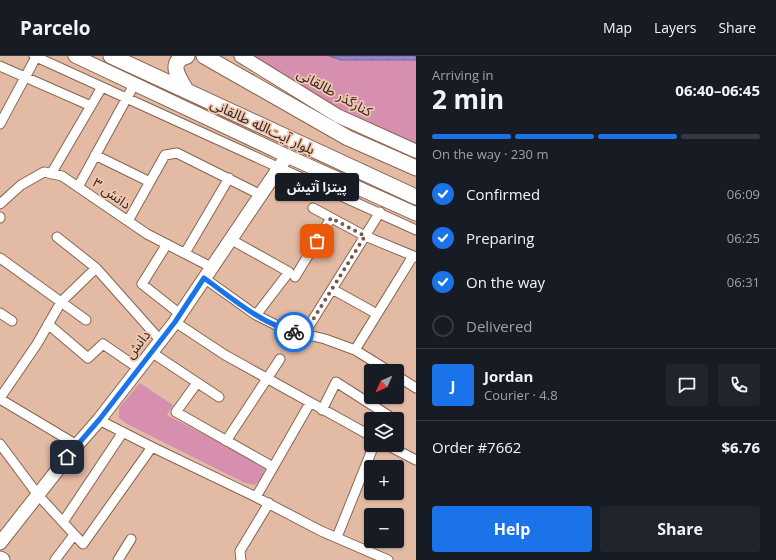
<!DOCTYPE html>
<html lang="en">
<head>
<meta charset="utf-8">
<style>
	body { margin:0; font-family:"Open Sans","Noto Sans Arabic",sans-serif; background:#20242c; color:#f1f3f6; height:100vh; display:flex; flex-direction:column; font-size:15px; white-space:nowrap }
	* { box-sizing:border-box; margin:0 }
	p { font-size:13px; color:#9ea1a6 }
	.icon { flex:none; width:22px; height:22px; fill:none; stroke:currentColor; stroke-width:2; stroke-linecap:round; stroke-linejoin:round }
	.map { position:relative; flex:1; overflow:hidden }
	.panel { display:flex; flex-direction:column; background:#171b24; width:360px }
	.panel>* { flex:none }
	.needle { width:26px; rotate:225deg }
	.fabs { position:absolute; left:364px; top:308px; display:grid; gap:8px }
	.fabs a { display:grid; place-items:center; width:40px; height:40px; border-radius:4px; background:#171b24; box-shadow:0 1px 3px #0004; font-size:20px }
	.pin { position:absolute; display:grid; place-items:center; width:34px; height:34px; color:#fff; margin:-17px; border-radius:8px; box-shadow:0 2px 6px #0006 }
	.courier { position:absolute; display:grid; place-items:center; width:40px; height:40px; margin:-20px; border:3px solid #1a73e8; border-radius:50%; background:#fff; color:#222; box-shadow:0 1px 5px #0007 }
	.bubble { position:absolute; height:28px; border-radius:4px; background:#171b24; box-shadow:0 1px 3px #0004; font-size:13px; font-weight:700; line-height:28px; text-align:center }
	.overview em { font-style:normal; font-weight:700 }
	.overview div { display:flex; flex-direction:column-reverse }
	.overview { display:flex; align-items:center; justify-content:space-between; height:68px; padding:0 16px }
	h1 { font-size:26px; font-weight:700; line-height:30px }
	.bar { display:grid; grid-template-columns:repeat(4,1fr); gap:6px 4px; align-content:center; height:48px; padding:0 16px }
	.bar i { height:5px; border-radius:3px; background:#363941 }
	.bar .selected { background:#1a73e8 }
	.bar p { grid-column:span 4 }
	.line { display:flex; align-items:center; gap:10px; padding:0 16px; border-top:1px solid #363941 }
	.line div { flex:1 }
	.round { display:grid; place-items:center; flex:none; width:42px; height:42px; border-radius:4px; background:#20242c }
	ol { padding:0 16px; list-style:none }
	li { display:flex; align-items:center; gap:12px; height:44px }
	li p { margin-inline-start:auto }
	li .icon { padding:4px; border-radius:50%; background:#1a73e8; color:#fff; stroke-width:4 }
	li:last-child { color:#9ea1a6 }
	li i { width:22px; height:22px; border:2px solid #363941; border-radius:50% }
	.primary-button { display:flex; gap:8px; margin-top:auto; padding:8px 16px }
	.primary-button a { flex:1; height:46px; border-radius:4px; background:#1a73e8; color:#fff; font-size:16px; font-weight:700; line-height:46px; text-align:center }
	.primary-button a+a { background:#20242c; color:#f1f3f6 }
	header { display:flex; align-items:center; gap:24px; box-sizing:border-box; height:56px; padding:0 20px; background:#171b24; border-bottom:1px solid #363941 }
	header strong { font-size:19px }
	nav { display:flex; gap:22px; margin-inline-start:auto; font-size:14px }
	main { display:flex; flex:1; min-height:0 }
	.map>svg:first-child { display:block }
	.green { fill:#d68faf }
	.water { fill:url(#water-waves); stroke:#786b9d }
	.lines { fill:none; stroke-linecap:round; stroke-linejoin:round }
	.street-casing { stroke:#88644f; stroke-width:11 }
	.secondary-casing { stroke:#88644f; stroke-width:15 }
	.primary-casing { stroke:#88644f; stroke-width:17 }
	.street { stroke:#fff; stroke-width:9 }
	.secondary { stroke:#fff; stroke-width:13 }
	.primary { stroke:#fff; stroke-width:15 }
	.done { stroke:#735a4d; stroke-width:4; stroke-dasharray:0 7.2 }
	.route { stroke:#1a73e8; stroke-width:5 }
	.labels { text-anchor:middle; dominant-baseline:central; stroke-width:3.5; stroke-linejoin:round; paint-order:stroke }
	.street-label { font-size:14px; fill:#36261e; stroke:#f0c8b1 }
</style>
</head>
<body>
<header>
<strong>Parcelo</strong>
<nav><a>Map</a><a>Layers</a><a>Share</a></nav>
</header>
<main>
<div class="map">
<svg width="416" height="504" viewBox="0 0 416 504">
	<defs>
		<pattern id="water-waves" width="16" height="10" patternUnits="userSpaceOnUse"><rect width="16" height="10" fill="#9588d3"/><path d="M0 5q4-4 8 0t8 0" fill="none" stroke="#7a6fab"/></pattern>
	</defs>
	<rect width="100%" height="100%" fill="#e3bba4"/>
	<path class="green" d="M252,0h77l12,4h75v87l-56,-26 -41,-22z
		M140,327l33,22 -6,10 91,48 7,6 -5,11 -5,5 -10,-2 -118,-59 -8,-6v-10z"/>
	<path class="water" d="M329,0h87v4h-75z"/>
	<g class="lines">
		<defs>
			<path id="street" d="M34,0l382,174
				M0,10l91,40
				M0,68l36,-67
				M95,99l55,27
				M51,118l51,-87
				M78,131l57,-104
				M0,148l21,-19 23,-13 18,4 85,58 64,33
				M313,152l52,28 51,21
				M0,161v1
				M128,165l37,-66 12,-2 84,42
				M57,181l39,31 64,72
				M230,183l59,33 -33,43
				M167,188l-25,40 38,30
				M185,197l44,-75
				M0,202l86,62
				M295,221l36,-59
				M204,222l52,37 28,14 41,10 30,11 34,21
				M332,233l45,25
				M0,257l12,8
				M175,266l50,33 146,81
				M48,268l40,34 15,-14 35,24
				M304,278l76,-122
				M355,294l58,-94
				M151,296l68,45
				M397,320l19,12
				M197,327l-21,29 97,55
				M0,342l37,-54 24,-42 35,-34
				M0,343l77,46
				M322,354l14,-28 53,34 -2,3
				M99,364l53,27 104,50 65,34 67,29
				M226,385l54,-82
				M0,388l38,51 45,49 69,-97
				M387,389l29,15
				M256,441l54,-94
				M63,466l60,-90
				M337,481l37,-92
				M55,504l19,-25
				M118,504l13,-21
				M241,504l-1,-9 29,-48"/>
			<path id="secondary" d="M75,0l212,100 129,58
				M241,0l97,60 78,35
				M0,487l77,-98 22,-25 76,-98 112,-166"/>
			<path id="primary" d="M111,0l305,141
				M204,0l144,82 68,30
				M186,34c-7,-12 -19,-28 1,-34
				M0,503l2,1"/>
		</defs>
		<use href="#street" class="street-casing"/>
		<use href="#secondary" class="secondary-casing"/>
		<use href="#primary" class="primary-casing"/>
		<use href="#street" class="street"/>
		<use href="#secondary" class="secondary"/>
		<use href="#primary" class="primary"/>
	</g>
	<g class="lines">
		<path class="done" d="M294,276l10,2 61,-98 -34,-18 -14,23"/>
		<path class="route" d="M67,401l32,-37 76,-98 29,-44c28,20 56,45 90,54"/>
	</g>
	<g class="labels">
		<g class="street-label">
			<text transform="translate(335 36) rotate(29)">کنارگذر طالقانی</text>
			<text transform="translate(263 70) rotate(25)">بلوار آیت‌الله طالقانی</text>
			<text transform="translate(112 137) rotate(35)">دانش ۳</text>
			<text transform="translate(137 288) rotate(-52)">دانش</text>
		</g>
	</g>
</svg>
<div class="fabs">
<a><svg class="needle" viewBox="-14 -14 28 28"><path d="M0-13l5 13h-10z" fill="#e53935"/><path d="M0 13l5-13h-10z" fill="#9ea1a6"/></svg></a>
<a><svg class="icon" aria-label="layers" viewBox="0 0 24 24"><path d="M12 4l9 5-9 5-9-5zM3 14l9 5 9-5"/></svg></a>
<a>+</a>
<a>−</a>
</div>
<div class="pin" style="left:317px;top:185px;background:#ea580c"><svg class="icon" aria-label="bag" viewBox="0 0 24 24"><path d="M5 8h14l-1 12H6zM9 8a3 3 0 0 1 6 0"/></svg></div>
<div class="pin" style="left:67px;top:401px;background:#1f2937"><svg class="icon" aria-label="home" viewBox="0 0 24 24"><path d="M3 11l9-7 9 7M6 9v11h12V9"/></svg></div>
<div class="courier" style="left:294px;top:276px"><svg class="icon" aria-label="bike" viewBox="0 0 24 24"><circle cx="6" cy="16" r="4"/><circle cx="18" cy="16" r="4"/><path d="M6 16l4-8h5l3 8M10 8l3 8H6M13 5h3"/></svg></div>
<div class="bubble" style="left:275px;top:117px;width:84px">پیتزا آتیش</div>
</div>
<section class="panel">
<div class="overview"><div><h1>2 min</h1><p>Arriving in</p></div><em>06:40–06:45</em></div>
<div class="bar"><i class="selected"></i><i class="selected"></i><i class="selected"></i><i></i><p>On the way · 230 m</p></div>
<ol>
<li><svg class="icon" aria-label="check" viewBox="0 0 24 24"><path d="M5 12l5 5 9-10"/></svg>Confirmed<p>06:09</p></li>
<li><svg class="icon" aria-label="check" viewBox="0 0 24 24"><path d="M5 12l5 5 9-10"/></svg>Preparing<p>06:25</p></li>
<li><svg class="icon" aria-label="check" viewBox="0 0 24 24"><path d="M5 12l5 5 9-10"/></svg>On the way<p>06:31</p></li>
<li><i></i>Delivered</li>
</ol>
<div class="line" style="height:72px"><b class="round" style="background:#1a73e8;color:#fff">J</b><div><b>Jordan</b><p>Courier · 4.8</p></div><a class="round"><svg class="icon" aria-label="chat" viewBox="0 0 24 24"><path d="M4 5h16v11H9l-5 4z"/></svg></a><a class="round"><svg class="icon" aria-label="phone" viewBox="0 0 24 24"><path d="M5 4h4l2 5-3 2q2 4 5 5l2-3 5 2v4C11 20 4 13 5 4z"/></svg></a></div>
<div class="line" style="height:52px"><div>Order #7662</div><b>$6.76</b></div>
<div class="primary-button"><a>Help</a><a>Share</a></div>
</section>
</main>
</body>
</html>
